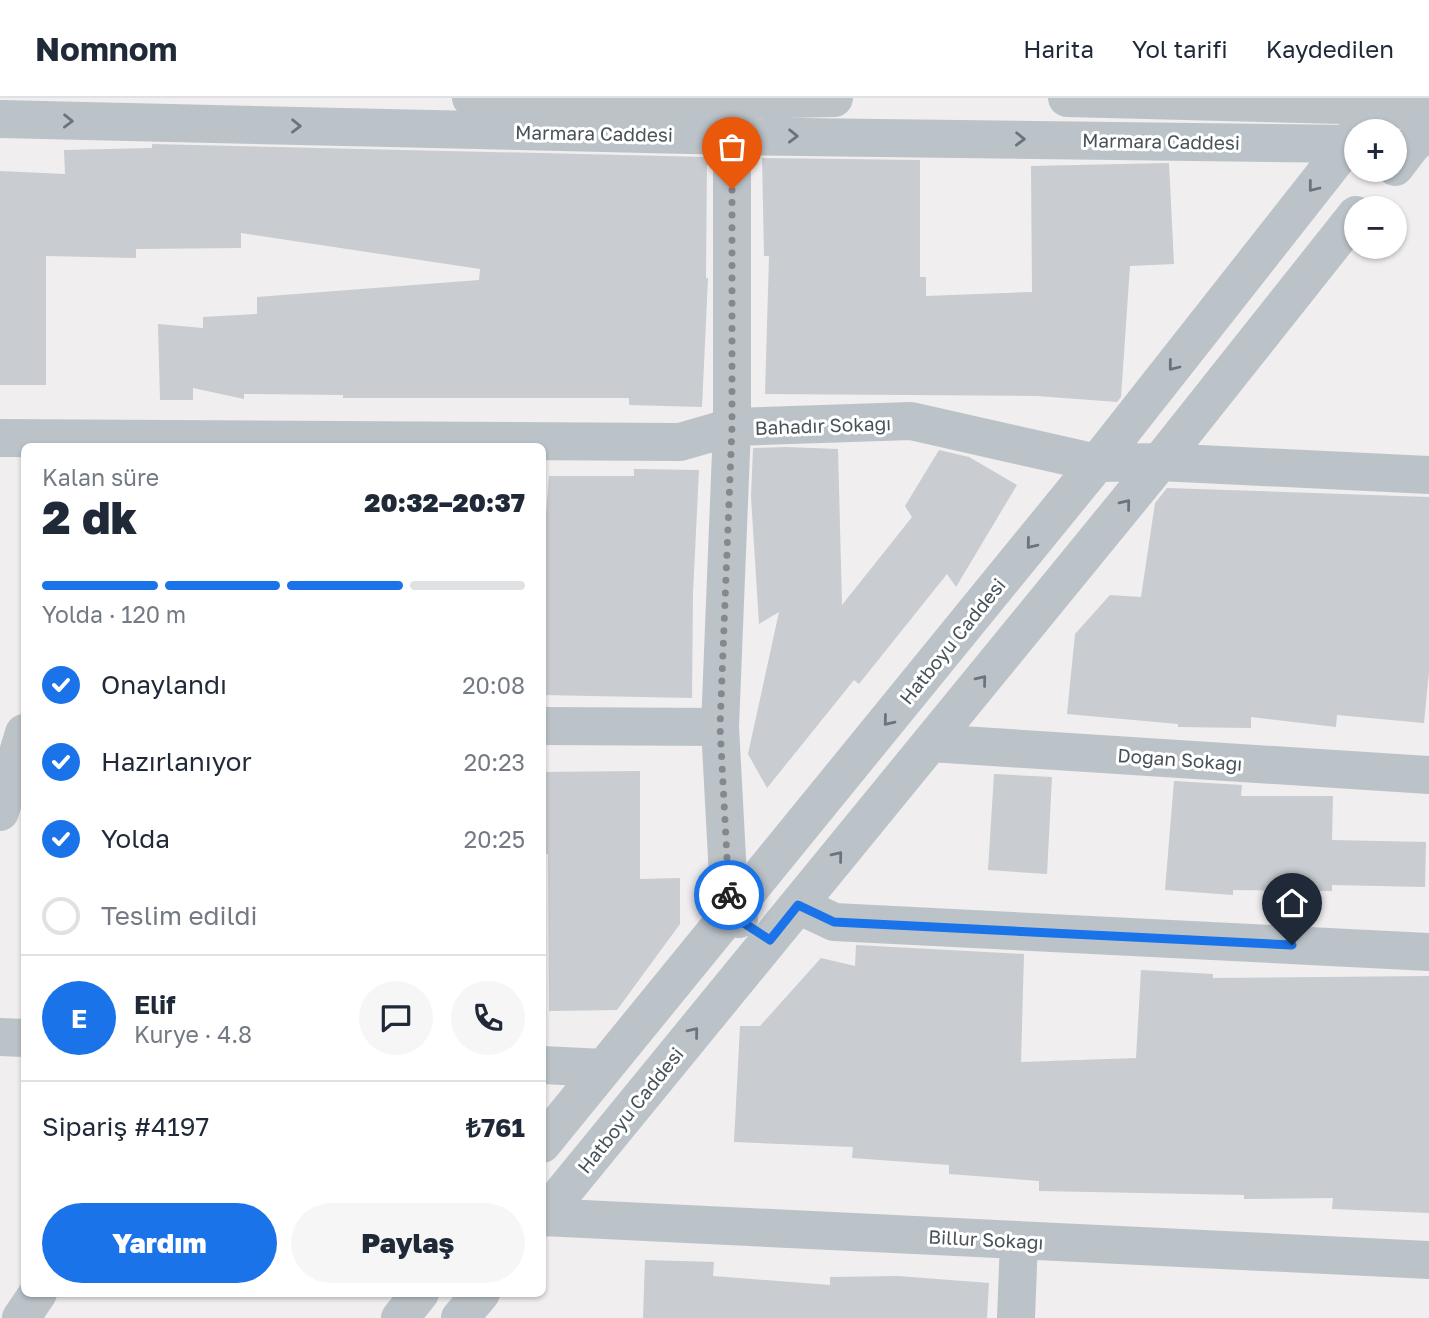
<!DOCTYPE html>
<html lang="tr">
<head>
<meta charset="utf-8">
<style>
	body { margin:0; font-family:"Golos Text",sans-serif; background:#f6f6f7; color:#1f2937; height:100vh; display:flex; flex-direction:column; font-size:26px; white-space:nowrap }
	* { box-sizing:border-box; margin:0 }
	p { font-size:23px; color:#747a83 }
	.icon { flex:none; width:38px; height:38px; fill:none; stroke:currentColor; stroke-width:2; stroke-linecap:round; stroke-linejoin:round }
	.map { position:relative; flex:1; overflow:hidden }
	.drawer { position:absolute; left:21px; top:345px; width:525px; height:854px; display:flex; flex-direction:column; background:#fff; border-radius:10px; box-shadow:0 2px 5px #0004 }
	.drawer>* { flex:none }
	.controls { position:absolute; left:1344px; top:21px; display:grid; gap:14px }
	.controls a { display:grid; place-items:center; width:63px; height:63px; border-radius:50%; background:#fff; box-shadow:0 2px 5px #0004; font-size:35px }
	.pin { position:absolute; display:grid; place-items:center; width:60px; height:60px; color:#fff; margin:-72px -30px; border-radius:50% 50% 50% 0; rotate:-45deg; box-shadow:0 0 7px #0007 }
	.pin .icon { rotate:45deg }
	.courier { position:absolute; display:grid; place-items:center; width:70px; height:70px; margin:-35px; border:5px solid #1a73e8; border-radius:50%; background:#fff; color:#222; box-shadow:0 2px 9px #0007 }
	.overview em { font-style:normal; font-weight:800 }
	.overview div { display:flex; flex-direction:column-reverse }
	.overview { display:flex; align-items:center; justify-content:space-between; height:119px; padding:0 21px }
	h1 { font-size:46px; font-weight:800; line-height:52px }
	.bar { display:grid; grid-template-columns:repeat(4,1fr); gap:10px 7px; align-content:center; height:84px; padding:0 21px }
	.bar i { height:9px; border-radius:5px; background:#e0e1e3 }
	.bar .on { background:#1a73e8 }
	.bar p { grid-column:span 4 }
	.line { display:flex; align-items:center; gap:18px; padding:0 21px; border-top:2px solid #e0e1e3 }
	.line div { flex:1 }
	.round { display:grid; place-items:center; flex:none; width:74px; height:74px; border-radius:37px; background:#f6f6f7 }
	ol { padding:0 21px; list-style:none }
	li { display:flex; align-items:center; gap:21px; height:77px }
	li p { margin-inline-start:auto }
	li .icon { padding:7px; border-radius:50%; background:#1a73e8; color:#fff; stroke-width:4 }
	li:last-child { color:#747a83 }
	li i { width:38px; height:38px; border:4px solid #e0e1e3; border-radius:50% }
	.action { display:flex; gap:14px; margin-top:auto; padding:14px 21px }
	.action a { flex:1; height:80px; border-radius:42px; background:#1a73e8; color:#fff; font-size:28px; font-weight:800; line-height:80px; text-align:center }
	.action a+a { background:#f6f6f7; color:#1f2937 }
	header { display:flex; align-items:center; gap:42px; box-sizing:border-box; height:98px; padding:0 35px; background:#fff; border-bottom:2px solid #e0e1e3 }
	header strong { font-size:33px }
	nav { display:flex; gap:38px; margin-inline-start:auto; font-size:24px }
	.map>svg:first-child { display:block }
	.building { fill:#c9ccd0 }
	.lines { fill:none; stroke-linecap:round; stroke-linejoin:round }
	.minor { stroke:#bbc3c9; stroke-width:38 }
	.oneway { stroke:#6a757b }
	.done { stroke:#83898d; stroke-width:7; stroke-dasharray:0 12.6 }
	.route { stroke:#1a73e8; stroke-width:9 }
	.labels { text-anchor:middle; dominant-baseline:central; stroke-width:6; stroke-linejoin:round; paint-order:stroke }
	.street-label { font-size:19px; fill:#485359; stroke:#fff }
</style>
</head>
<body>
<header>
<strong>Nomnom</strong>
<nav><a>Harita</a><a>Yol tarifi</a><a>Kaydedilen</a></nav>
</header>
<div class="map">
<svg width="1429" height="1220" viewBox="0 0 1429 1220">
	<rect width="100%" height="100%" fill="#f0eeee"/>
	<path class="building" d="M152,46l555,13 -1,121h2l-6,129 -73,-2v-7h-286v-3l-99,-1v5l-51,-11v12h-33l-2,-76 45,4v-11l54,-3v-17l222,-17 1,-11 -239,-36v15l-105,1v9l-90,-2v129h-46v-214l65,3 -1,-24 88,-2z
		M762,60l158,2v117h6v19l106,-4 -1,-126 138,-3 5,101 -44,2 -9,131 -4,5 -80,-6 -272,-2 4,-138h-5z
		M786,349l52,2 4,156 70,-88 -7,-11 34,-56 30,7 48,28 -61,102 -9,-13 -88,110 -5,-4 -87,108 -19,-34 31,-142 -20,12 -8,-127 2,-49z
		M634,371l65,1 -6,123 -1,105 -150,-3v-128l7,-91h85z
		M1167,390l262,9v175l-5,51 -87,-8 -1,12 -85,-10v11l-73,-1v-3l-111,-10 8,-80 35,-39 31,2 14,-94z
		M640,673v108l40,-1v46l-63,86 -68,1 -1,-157h-6v-82z
		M994,676l58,3 -5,97 -59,-4z
		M1174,683l68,4 -1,11h92l-1,44 94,2 -1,45 -93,-2v6l-99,-1v5l-68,-5z
		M856,847l168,9 -3,108 115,-4 5,-88 72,4v4l216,-2v237l-97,-4 1,-11 -89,1v-4l-205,-4v-10l-90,-7v-9l-97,-7 1,-11 -119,-5 6,-116h20l61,-68 34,8z
		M645,1162l69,2 -1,14 117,9v-8l68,-1 91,7 -2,35h-344z"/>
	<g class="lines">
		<path class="minor" d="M471,0l136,5 227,-5
			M1067,0l315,8 47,9
			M0,21l732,17 624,8
			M1395,69l16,-21 18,-17
			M0,340l680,4 52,-15 179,-6 186,42 63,-1 269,13
			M542,628l178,1
			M930,645l499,32
			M0,714l24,-79
			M798,807l36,17 595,30
			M739,821l-9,-5 -10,-187 12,-300v-291l27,-38
			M0,939l24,1
			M542,967l62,3
			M542,1046l555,-681 259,-329
			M543,1119l886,43
			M542,1120l618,-756 196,-247
			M21,1220l17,-25
			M400,1220l20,-25
			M460,1220l21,-25
			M1016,1220l3,-78"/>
	</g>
	<defs><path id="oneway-chevron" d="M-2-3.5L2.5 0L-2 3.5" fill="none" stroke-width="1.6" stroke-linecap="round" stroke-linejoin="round" transform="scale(1.75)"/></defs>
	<g class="oneway">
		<use href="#oneway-chevron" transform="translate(68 23) rotate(1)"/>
		<use href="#oneway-chevron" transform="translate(296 28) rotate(1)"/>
		<use href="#oneway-chevron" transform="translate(793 38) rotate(1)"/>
		<use href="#oneway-chevron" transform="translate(1020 41) rotate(1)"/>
		<use href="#oneway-chevron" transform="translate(1313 89) rotate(128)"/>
		<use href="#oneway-chevron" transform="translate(1173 268) rotate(128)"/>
		<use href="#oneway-chevron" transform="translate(1126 406) rotate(-51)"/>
		<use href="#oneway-chevron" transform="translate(1031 446) rotate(129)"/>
		<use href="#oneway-chevron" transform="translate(982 582) rotate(-51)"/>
		<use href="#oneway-chevron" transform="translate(888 623) rotate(129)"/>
		<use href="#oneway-chevron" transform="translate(838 758) rotate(-51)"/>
		<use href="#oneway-chevron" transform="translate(694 934) rotate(-51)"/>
	</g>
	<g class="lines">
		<path class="done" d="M729,797l-9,-168 12,-300v-238"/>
		<path class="route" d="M729,797l1,19 40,26 28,-35 36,17 458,23"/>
	</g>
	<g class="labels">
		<g class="street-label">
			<text transform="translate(594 35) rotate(1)">Marmara Caddesi</text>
			<text transform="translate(1161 43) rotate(1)">Marmara Caddesi</text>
			<text transform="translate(823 327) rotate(-2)">Bahadır Sokağı</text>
			<text transform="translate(952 543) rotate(-51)">Hatboyu Caddesi</text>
			<text transform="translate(1180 661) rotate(4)">Doğan Sokağı</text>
			<text transform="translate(630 1012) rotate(-51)">Hatboyu Caddesi</text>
			<text transform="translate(986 1141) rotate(3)">Billur Sokağı</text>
		</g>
	</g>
</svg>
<div class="controls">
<a>+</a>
<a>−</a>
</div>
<div class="pin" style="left:732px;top:91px;background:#ea580c"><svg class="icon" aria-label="bag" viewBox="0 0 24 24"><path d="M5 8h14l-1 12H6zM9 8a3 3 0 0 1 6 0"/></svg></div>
<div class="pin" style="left:1292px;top:847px;background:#1f2937"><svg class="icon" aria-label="home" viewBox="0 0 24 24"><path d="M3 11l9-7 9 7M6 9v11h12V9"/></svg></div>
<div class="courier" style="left:729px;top:797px"><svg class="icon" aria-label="bike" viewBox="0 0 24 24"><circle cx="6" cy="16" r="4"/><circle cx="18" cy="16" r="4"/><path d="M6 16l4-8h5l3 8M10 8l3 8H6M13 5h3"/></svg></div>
<section class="drawer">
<div class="overview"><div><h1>2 dk</h1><p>Kalan süre</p></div><em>20:32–20:37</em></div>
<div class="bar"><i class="on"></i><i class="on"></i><i class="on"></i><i></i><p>Yolda · 120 m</p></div>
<ol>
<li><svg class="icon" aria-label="check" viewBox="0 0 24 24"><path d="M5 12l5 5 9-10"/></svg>Onaylandı<p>20:08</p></li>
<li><svg class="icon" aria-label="check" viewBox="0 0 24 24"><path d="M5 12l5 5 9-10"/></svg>Hazırlanıyor<p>20:23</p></li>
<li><svg class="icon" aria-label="check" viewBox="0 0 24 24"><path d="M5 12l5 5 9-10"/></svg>Yolda<p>20:25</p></li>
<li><i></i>Teslim edildi</li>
</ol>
<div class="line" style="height:126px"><b class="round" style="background:#1a73e8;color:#fff">E</b><div><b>Elif</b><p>Kurye · 4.8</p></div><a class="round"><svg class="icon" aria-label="chat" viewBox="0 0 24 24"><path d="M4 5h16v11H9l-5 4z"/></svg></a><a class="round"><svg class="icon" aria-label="phone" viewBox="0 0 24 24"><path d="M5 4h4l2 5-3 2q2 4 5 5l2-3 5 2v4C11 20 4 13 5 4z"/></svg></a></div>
<div class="line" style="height:91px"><div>Sipariş #4197</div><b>₺761</b></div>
<div class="action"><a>Yardım</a><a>Paylaş</a></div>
</section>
</div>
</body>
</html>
